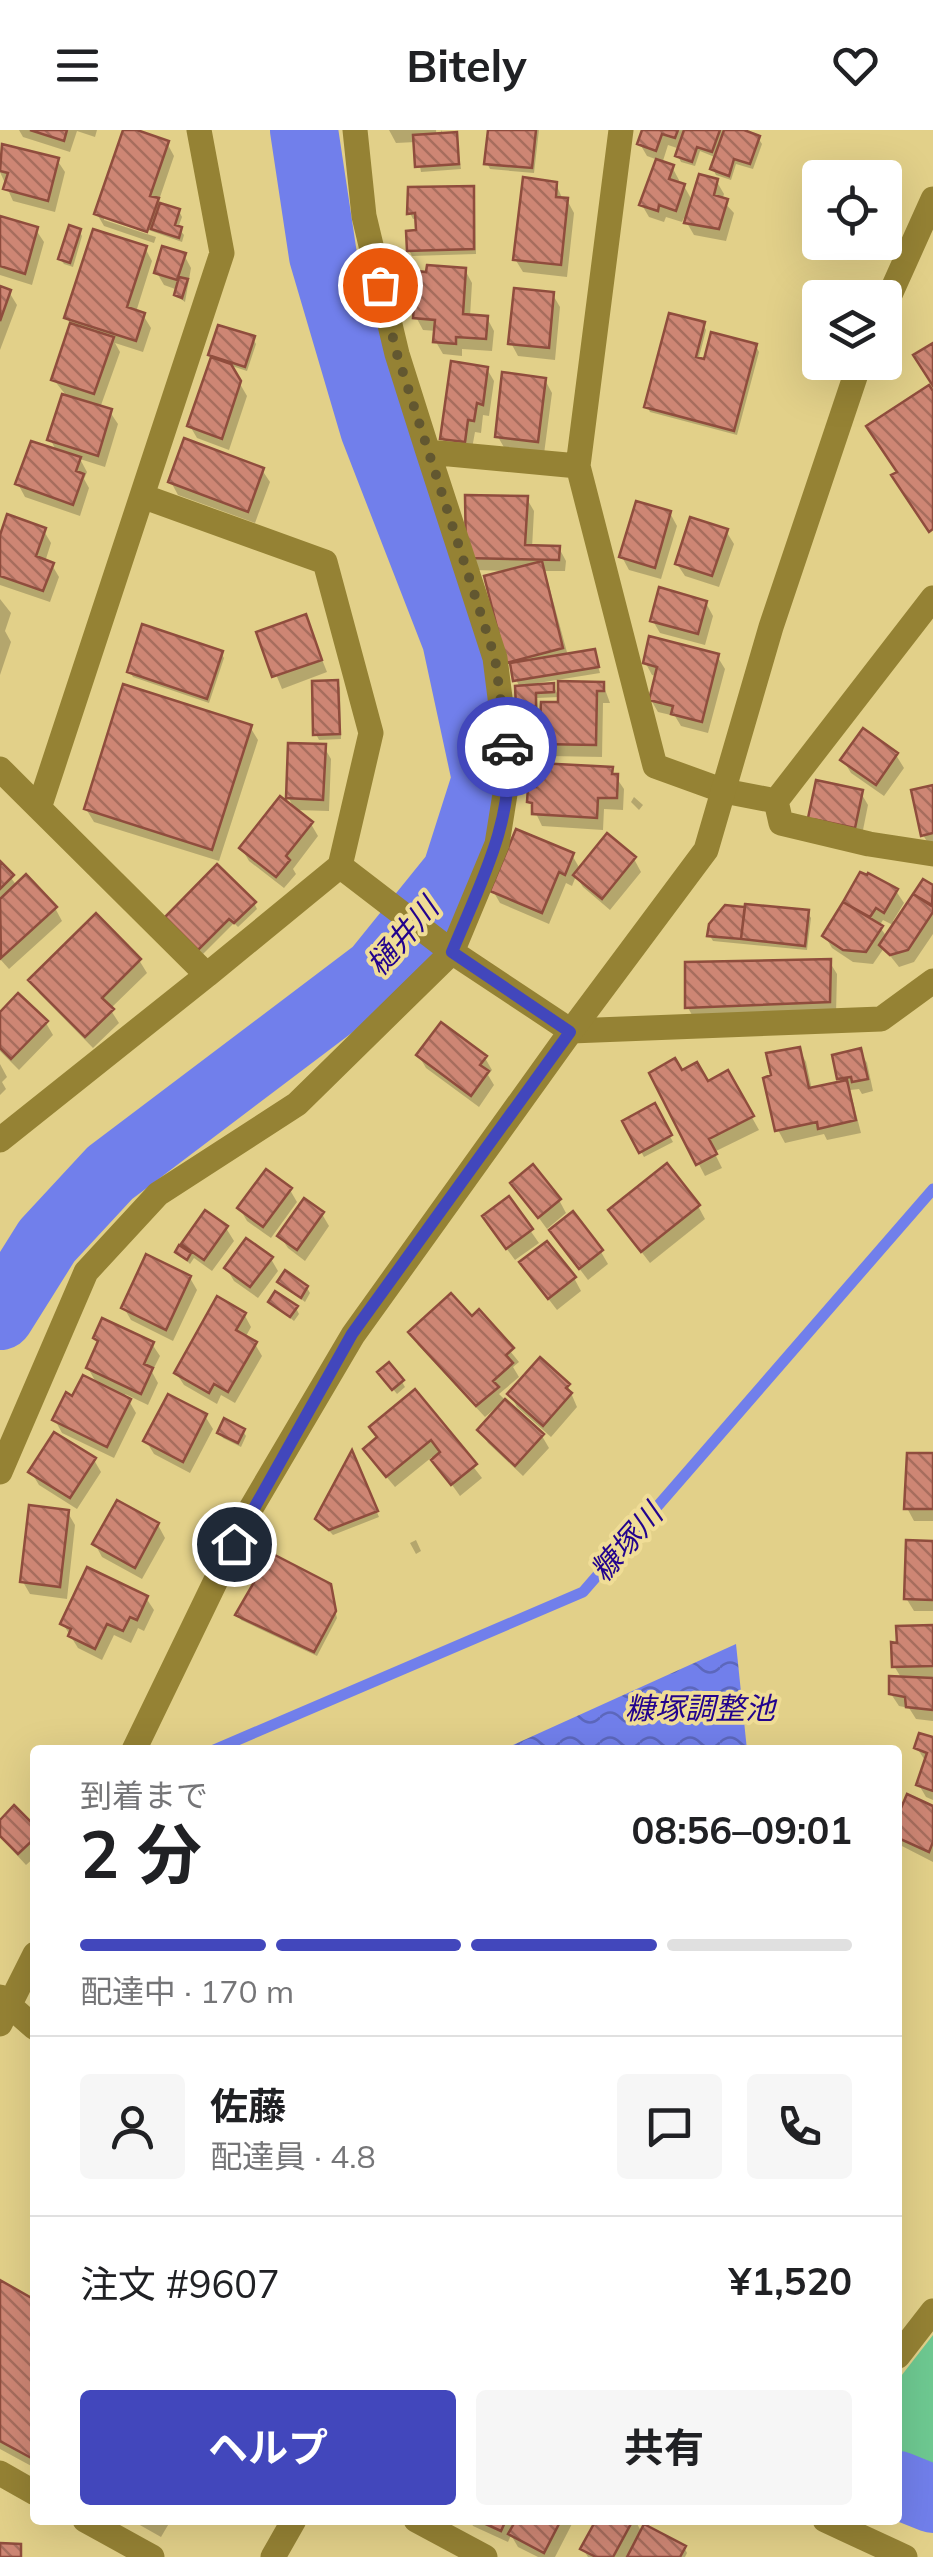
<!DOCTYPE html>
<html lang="ja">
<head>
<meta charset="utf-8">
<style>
	body { margin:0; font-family:Mulish,"Noto Sans JP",sans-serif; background:#f6f6f6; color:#202124; height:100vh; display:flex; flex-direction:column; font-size:38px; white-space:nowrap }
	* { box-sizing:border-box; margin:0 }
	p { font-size:32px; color:#757577 }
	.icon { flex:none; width:55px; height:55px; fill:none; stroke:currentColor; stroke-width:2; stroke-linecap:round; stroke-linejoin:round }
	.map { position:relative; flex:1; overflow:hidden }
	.details { position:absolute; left:30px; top:1615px; width:872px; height:780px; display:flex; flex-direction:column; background:#fff; border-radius:10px; box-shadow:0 10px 40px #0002 }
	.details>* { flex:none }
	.buttons { position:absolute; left:802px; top:30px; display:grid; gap:20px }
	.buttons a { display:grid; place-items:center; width:100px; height:100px; border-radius:10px; background:#fff; box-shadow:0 10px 40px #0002; font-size:50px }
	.pin { position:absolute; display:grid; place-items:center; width:85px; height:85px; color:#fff; margin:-42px; border:5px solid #fff; border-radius:50%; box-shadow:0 2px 10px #0007 }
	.courier { position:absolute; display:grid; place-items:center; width:100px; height:100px; margin:-50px; border:8px solid #4247bc; border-radius:50%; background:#fff; color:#222; box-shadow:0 2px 12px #0007 }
	.overview em { font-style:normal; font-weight:700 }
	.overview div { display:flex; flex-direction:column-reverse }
	.overview { display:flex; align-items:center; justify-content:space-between; height:170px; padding:0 50px }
	h1 { font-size:65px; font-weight:700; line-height:75px }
	.bar { display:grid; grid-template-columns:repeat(4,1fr); gap:15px 10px; align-content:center; height:120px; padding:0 50px }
	.bar i { height:12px; border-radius:8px; background:#e0e0e0 }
	.bar .on { background:#4247bc }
	.bar p { grid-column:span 4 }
	.line { display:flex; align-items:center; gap:25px; padding:0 50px; border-top:2px solid #e0e0e0 }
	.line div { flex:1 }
	.round { display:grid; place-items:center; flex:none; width:105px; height:105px; border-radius:10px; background:#f6f6f6 }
	.button { display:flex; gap:20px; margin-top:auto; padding:20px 50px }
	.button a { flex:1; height:115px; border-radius:10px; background:#4247bc; color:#fff; font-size:40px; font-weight:700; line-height:115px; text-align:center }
	.button a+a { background:#f6f6f6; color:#202124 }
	header { display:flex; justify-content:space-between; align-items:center; height:130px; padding:0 50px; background:#fff; font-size:45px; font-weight:700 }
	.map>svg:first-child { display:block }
	.green { fill:#6ec991 }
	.water { fill:url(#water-waves) }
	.shadow { fill:#0003; fill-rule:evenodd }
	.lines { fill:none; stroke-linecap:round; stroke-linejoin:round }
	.stream { stroke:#717feb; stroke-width:11 }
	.river { stroke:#717feb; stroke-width:68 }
	.building { fill:url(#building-back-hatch); stroke:#8f4d3d; stroke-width:2.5 }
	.minor { stroke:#958234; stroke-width:25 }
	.tertiary { stroke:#958234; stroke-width:25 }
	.done { stroke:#625730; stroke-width:10; stroke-dasharray:0 18 }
	.route { stroke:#4247bc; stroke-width:12 }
	.labels { text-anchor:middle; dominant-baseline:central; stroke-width:8; stroke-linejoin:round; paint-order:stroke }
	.water-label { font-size:30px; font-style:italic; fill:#22038d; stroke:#f0dd96 }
</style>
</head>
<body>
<header><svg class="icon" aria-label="menu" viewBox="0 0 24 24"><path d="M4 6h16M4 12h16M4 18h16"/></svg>Bitely<svg class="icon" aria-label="heart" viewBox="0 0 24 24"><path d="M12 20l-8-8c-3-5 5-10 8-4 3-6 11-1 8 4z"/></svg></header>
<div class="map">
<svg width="933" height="2427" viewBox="0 0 933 2427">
	<defs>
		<pattern id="water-waves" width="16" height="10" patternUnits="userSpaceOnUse" patternTransform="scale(2.5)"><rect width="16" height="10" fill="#717feb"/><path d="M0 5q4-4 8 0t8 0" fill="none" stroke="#5c67bc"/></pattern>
		<pattern id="building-back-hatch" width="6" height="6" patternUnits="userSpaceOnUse" patternTransform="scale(2.5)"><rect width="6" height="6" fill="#ce8674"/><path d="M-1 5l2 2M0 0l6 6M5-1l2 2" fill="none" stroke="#a76d5d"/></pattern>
	</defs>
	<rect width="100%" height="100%" fill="#e2d089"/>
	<path class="green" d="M933,2205v147l-35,-11v-91z"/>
	<path class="water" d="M736,1514l11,106h-245z"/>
	<path class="shadow" d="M19,0h78l-2,7 -18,-6 -7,21 -47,-15z
		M125,0l42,13 7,13 -16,47 21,8 3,6 -4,11 6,7 -2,7 -78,-28v6l52,17 -2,6 -50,-17 -7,-12z
		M389,0h47l1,11h5l-1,-11 3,5 12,-1 5,35 -40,3 -5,-30 -20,1z
		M490,0h49l-5,43 -44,-4 -3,-6z
		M645,0h78l2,3 1,-3h21l-1,4 12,4 4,6 -9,25 -17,-5 -5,16 -15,-5 -3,-6 4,-11 -17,-7 -5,15 -14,-4 -3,-6 2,-7 -12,-4 -6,19 10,3 7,13 -1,4 6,2 9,16 24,-20 7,12 -2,6 12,13 -8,28 -32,-6 -10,-17 -2,4 -16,-5 -2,5 -15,-5 -7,-12 16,-45 -11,-4 -7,-12z
		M4,17l53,13 8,12 -10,40 -42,-11 -13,-29z
		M556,54l7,16h4l7,13 -7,64 -44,-5 -8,-13z
		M472,58l3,6 1,60 -64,2 -3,-6 10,-18 -1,-14 -5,1 -3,-6z
		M0,89l36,11 8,12 -12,43 -32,-10z
		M79,101l3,5 -9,31 -9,-3 -4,-5z
		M145,118l7,13 -16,51 7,3 8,13 -8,24 -28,-9 5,9 -20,56 10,4 8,12 -13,43 -25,-8 7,13 -3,7 5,9 -9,28 -55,-19 -7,-13 39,-32 -7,-13 15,-45 -11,-14 17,-54 -4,-8z
		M184,125l7,13 -6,34 -9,-7 2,-5 -14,-5 -7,-12z
		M465,140l7,13 -2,34 17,1 7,13 -2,20 -30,-2v7l-19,-2 -7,-12 1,-11 -14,-1 -7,-13z
		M0,159l9,3 8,13 -17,45z
		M553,165l7,12 -5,53 -37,-4 -7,-13z
		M703,194l3,6 -8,31 58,-15 3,6 -22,83 -87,-23 -3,-6z
		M253,209l3,5 -9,27 -18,-6 18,31 -18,54 -32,-12 -7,-12 23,-68 -2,-3z
		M487,239l7,12 -5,35 -6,-1 -2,18 -6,-1 -4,22 -22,-3 -7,-13z
		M545,250l7,13 -8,61 -39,-5 -7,-12z
		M262,340l8,12 -15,41 -77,-28 -7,-13z
		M527,369l7,12 -2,37h27l7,13 -1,10h-20l23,85 26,-4 6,21 -62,10 1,4 14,-2 6,12 -22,1 1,13 -17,2 -3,-6 2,-19 -12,-26 -1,-91 -31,-1 -8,-12z
		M670,383l7,13 -16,53 -32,-9 -7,-13z
		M44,401l7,12 -6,19 7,3 7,12 -9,25 -50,-17v-42z
		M726,401l8,13 -15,43 -34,-11 -8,-12z
		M0,469l11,14 -6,18 6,11 -11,33z
		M706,473l7,13 -8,29 -45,-12 -7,-12z
		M305,487l22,55 -45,17 -23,-56z
		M221,523l3,5 -15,45 -76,-26 -3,-5z
		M717,526l8,13 -17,64 -27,-7 -6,-10 -17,-4 -7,-12 6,-24 -5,-1 -7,-13z
		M337,552l3,6 1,51 -22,1 -3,-6z
		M603,554l7,19h-7l-1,54 -53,-1 -7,-13 19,-38z
		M250,597l8,13 -39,121 -125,-39 -8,-13z
		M324,617l7,12 -2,52 -34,-1 -7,-13z
		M896,625l8,13 -20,28 -33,-23 -8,-13z
		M611,640l13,19 -1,21 -19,-1 -1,21 -61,-4 -12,-25z
		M933,657v60l-2,1 -8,-13z
		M861,663l7,12 -7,35 -43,-9z
		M634,667l9,8 -4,5 -8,-8z
		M311,694l7,12 -25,33 3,5 -12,14 -35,-27 -7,-12z
		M572,725l8,14 54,-10 7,13 -31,38 -27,-23 -7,-11 -4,10 -6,-3 -17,41 -49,-21 -7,-12z
		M0,733l17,23 38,22 7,13 -53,48 -9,-10z
		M861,745l35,16 8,12 -11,18 4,2 27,-41 9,6v46l-19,28 -15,5 -15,-19 -11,16 -20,-2 -21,-14 -7,-12zM883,790l12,6 -8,11 -8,-11z
		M254,773l3,6 -19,18 -4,-4 -31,31 -32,-31z
		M807,782l4,6 -4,32 -94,-9 -3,-5z
		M139,830l8,13 -37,36 9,14 -26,25 -54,-55 -8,-13z
		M829,831l8,13 -1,40 -141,6 -7,-12z
		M0,885l46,8 7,12 -34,35 -19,-19z
		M799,919l7,13 6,28 30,-7 -3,-4 21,-28 7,12 6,28 -11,3 -3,-5 -9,1 11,43 -34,7 -3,-6 -39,9 -7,-13z
		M419,926l66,2 7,12 -4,5 6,10 -15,22 -53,-39z
		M0,934l7,13 -5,5 4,7 -6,6z
		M727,943l32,57 -45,22 8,16 -17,8 -53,-102h29l26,10z
		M654,977l19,35 -29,15 -19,-35z
		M513,1053l46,17 7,13 -19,16z
		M290,1060l7,12 -26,36 -24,-17 -7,-12z
		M508,1069l31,44 -24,17 -23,-31z
		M698,1076l7,13 -55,44 -31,-40z
		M322,1084l7,12 -24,35 -17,-13 -8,-12z
		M226,1098l8,13 -22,30 -18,-13 -4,6 -12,-12 2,-4 10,7 -6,-11z
		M560,1113l41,9 7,12 -20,16z
		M271,1129l7,12 -20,27 -24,-17 -7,-12z
		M530,1145l44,3 7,13 -24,19z
		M190,1148l7,12 -24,51 -42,-21 -7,-12z
		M280,1152l27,6 3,5 -5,9z
		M271,1172l25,6 3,6 -5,7z
		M479,1183l40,49 -6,5 6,10 -20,17 43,42 7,12 -26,28 -35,-33 -8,-12 21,-23 -3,-2 -13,11 -67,-72 -7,-12 60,-13z
		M244,1184l7,13 -6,11 10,6 7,12 -27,47 -14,-8 -4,9 -33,-19 -8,-12z
		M96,1208l56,6 8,12 -8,16 6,11 -10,22 -23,-11 11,19 -22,45 -52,-25 -7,-13 19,-21 24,-13 -10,-18 11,-23z
		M540,1230l28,26 9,21 -26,30 -34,-30 -7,-13z
		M384,1248l18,4 3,5 -8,7z
		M415,1262l67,86 -22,18 -28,-39 -37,30 -21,-25z
		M205,1286l8,13 -23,44 -36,-19 -8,-13z
		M243,1301l3,5 -5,11 -18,-9 -4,-6z
		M933,1326v65h-19l-7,-13z
		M354,1328l25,59 -46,18 -15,-16z
		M94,1330l7,12 -24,37 -38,-24 -8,-13z
		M68,1383l7,12 -8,74 -37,-5 -7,-12z
		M158,1395l7,13 -23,41 -40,-22 -7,-13z
		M416,1410l5,11 -5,3 -6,-11z
		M933,1414v67h-19l-8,-13z
		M329,1456l8,32 -20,38 -76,-36 -3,-5z
		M146,1468l8,12 -10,21 -6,-3 -7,15 -17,-8 -12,25 -24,-12 -15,-24z
		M933,1499v92l-17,-2 -7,-11 -10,-2 -8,-12 11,-15 -8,-13z
		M933,1610v60l-7,-3 -7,-12 7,-23 -9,-14z
		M908,1668l25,11v53l-35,-18v-23z
		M0,1693l35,7v27l-9,8 -23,-25z
		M0,2152l35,19v167l-35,-19z
		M131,2390h40l-10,17z
		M470,2390h104l-19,37h-17l-20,-10 -7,-12 -3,7 -35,-16z
		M598,2390h37l7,13 42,14 3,6 -2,4h-97l-5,-8z"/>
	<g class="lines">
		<path class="stream" d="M214,1620l369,-158 350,-403"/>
		<path class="river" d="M0,1186l47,-75 63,-68 266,-201 80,-99 30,-94 -30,-139 -82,-211 -51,-173 -19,-126
			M898,2355l35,14"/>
	</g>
	<path class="building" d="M30,0h37l-3,11z
		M123,0h14l32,11 -19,55 9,2 -12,34 -53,-18z
		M488,0h48l-4,38 -48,-4z
		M642,0h36l-3,8 -13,-4 -6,17 -19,-7z
		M684,0h36l-8,22 -15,-5 -5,15 -17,-6z
		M724,0h20l16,6 -10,28 -16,-5 -5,17 -19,-7z
		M457,2l2,32 -44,3 -2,-32z
		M2,14l57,14 -11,43 -45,-12 5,-16 -8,-2z
		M656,29l18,6 -5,14 16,5 -9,27 -17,-6 -1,6 -19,-6z
		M699,44l19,5 -4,16 14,4 -9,30 -35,-6z
		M523,47l34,5 -1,15 12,1 -7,67 -48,-5z
		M474,56v63l-67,2 -1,-20 10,-1 -1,-17 -8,1 1,-27z
		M160,73l20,6 -5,16 7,2 -3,11 -28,-9z
		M0,86l38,11 -13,47 -25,-8z
		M69,95l12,4 -11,34 -12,-4z
		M93,99l54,17 -20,61 18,6 -9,28 -72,-23z
		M162,116l24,7 -9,27 -23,-7z
		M427,135l39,3 -3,46 25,2 -2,23 -30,-2v7l-23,-2 2,-22 -22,-2 4,-47 9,1z
		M179,147l9,2 -6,19 -8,-3z
		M0,156l11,4 -11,31z
		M514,158l40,4 -5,56 -41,-4z
		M669,183l36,9 -9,35 8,2 7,-27 46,12 -23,87 -90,-24z
		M70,193l44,14 -20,57 -43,-14z
		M218,195l37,11 -10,31 -37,-12z
		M933,213v43l-20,-31z
		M211,227l20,7 10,17 -19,58 -35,-13z
		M451,231l37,6 -5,38 -6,-2 -3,18 -6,-1 -3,22 -25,-3z
		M502,242l44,6 -8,64 -43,-5z
		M929,255l4,6v138l-4,3 -38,-57 6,-3 -31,-46z
		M62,264l50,15 -14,47 -51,-16z
		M184,308l80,30 -16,44 -80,-30z
		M31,311l50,16 -5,14 8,3 -11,31 -58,-21z
		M465,365l63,1 -3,49 35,1 -1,14 -93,-2z
		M636,371l35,10 -16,57 -36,-11z
		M7,384l39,14 -10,28 18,7 -11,28 -43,-15v-41z
		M690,387l38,12 -16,47 -37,-12z
		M542,431l21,87 -57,15 -22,-87z
		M659,457l48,14 -9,33 -48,-13z
		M306,484l16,46 -50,17 -16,-45z
		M142,494l81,27 -16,48 -80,-27z
		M649,506l70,18 -17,68 -31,-8 2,-8 -24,-6 8,-33 -14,-4z
		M595,519l4,18 -86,14 -3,-18z
		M338,550l2,54 -27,1 -1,-54z
		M558,551l46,1v9h-7l-1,54 -57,-1 2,-42h17z
		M554,553v9l-18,1v13l-20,2 -1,-22z
		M123,554l129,41 -40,125 -128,-41z
		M863,598l35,25 -22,32 -36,-25z
		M288,613l38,1 -3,56 -37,-2z
		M538,633l75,4 -1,7h6l-1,24h-19l-1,20 -65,-4v-11l-5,-1 1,-15h8z
		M816,650l47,10 -8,38 -47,-10z
		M933,655v48l-12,3 -10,-46z
		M280,666l33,26 -27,34 4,4 -14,17 -37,-29z
		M516,699l58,24 -9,22 -6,-3 -17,41 -52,-22z
		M607,703l29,24 -34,42 -29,-24z
		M0,731l14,14 -14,14z
		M217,734l39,38 -22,21 -5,-4 -31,31 -33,-33z
		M860,742l7,3 1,-2 30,16 -14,24 -8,-5 -6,9 -27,-15z
		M26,744l31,33 -56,51 -1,-59z
		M923,749l10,6 -1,20 -19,-11z
		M913,764l20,13v5l-25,38 -18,5 -11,-10z
		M843,772l40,24 -17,26 -23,-2 -21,-14z
		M745,774l64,6 -4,36 -64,-7z
		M725,775l20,2 -4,32 -34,-3 2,-12z
		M96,783l45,46 -39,39 12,11 -29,28 -57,-57z
		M831,829l-1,43 -145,6v-46z
		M18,863l30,28 -37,38 -11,-11v-36z
		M441,892l46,34 -7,9 9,6 -18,25 -55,-41z
		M800,917l9,41 38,-8 9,40 -38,9 -1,-7 -42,9 -12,-53 8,-3 -5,-22z
		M861,918l7,31 -16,3 -1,-5 -14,2 -5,-24z
		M675,928l7,12 15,-8 11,19 20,-11 26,46 -45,23 8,15 -21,11 -47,-92z
		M655,973l17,32 -33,18 -17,-32z
		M667,1033l33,42 -59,47 -33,-42z
		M533,1034l28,35 -23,19 -28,-35z
		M266,1039l26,19 -29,39 -26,-19z
		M509,1066l24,33 -27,20 -24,-33z
		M304,1068l20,14 -27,38 -20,-14z
		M205,1080l23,16 -24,34 -23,-16z
		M573,1081l30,39 -24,19 -30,-39z
		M246,1108l27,19 -23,30 -26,-19z
		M547,1111l29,36 -28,22 -29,-37z
		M179,1115l12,8 -4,7 -12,-8z
		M146,1124l45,22 -25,54 -45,-22z
		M285,1140l23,16 -7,12 -24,-16z
		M275,1161l23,15 -8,11 -22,-15z
		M451,1163l21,23 7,-7 35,39 -8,7 7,8 -20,18 6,6 -23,19 -68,-74z
		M217,1166l29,17 -10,17 21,12 -29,50 -14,-8 -5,9 -35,-20z
		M102,1188l52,24 -10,22 9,4 -12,26 -55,-26 12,-27 -5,-3z
		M540,1227l30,27 -4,4 6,5 -29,33 -36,-32z
		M389,1232l15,18 -12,10 -15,-18z
		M83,1245l48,24 -24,48 -55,-27 14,-28 6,4z
		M415,1259l62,75 -26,21 -20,-25 9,-8 -9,-12 -45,37 -23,-28 14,-12 -8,-10z
		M168,1264l39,20 -24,48 -40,-21z
		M505,1269l39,35 -29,32 -38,-36z
		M224,1288l21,11 -7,14 -21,-10z
		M54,1302l42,26 -26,40 -42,-26z
		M352,1320l26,61 -49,19 -14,-11z
		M907,1323h26v56h-29z
		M117,1370l42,23 -24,45 -43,-24z
		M29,1375l40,5 -9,77 -40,-5z
		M906,1410l27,1v59l-29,-1z
		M271,1423l60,31 5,27 -22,41 -79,-37z
		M87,1437l61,29 -11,24 -7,-3 -7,14 -16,-7 -12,25 -27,-13 3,-7 -11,-5z
		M933,1495v41l-41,1 -1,-25 6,1 -1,-17z
		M889,1546l44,2v32l-27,-3 -1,-10 -16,-3z
		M919,1603l14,4v54l-17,-6 11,-32 -13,-5z
		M907,1664l26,12v36l-4,10 -31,-14v-23z
		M14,1675l21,21v12l-17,16 -18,-18v-16z
		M0,2150l35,20v160l-35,-19z
		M477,2390h29l-5,11z
		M516,2390h45l-17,33 -36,-19z
		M596,2390h37l-20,37h-17l-16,-8z
		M644,2394l42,22 -6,11h-53z
		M0,2413l21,1v13h-21z"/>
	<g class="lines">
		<path class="minor" d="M355,0l9,86 33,138 31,98 150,14
			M621,0l-43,336 77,300 69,25 52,10 157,-203
			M142,366l183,66 46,171 -31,133 -133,109 -168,-167 183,-555 -23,-123
			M0,639l39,39
			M776,671l5,22 88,21 64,10
			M340,736l112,86 45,-108 12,-75 -14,-111 -67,-206
			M0,1010l207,-165
			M0,1342l86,-200 72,-78 139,-90 155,-152 119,79 310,-12 52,-38
			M898,2226l35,-45
			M0,2343l35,20
			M85,2390l67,37
			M416,2390l69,37
			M273,2427l21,-37"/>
		<path class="tertiary" d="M885,176l48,-107
			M134,1620l116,-240 103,-175 218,-304 135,-181 65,-223 89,-265
			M0,1867l35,31
			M0,1894l35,-70
			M825,2390l80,37"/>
	</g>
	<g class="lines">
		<path class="done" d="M380,155l17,69 98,304 12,89"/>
		<path class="route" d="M234,1414l118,-210 218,-302 -118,-80c26,-64 64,-133 55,-205"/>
	</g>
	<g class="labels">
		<g class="water-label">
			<text transform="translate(402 806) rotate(-49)">樋井川</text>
			<text transform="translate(626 1412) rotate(-49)">糠塚川</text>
			<text x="700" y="1578">糠塚調整池</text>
		</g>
	</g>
</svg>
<div class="buttons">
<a><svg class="icon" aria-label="locate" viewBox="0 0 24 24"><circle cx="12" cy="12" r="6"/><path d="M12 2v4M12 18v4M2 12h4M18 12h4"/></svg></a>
<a><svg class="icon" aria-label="layers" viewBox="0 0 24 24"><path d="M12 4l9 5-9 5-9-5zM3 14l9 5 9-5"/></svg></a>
</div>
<div class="pin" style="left:380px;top:155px;background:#ea580c"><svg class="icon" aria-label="bag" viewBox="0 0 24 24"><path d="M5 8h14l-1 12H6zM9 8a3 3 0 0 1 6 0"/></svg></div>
<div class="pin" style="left:234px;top:1414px;background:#1f2937"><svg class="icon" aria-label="home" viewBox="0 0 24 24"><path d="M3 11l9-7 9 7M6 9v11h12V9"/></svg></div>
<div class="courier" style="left:507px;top:617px"><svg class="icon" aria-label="car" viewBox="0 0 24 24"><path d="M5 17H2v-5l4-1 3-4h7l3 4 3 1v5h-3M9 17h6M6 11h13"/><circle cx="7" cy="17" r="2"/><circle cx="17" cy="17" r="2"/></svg></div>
<section class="details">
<div class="overview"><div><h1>2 分</h1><p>到着まで</p></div><em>08:56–09:01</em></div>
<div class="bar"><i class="on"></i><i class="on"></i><i class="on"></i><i></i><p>配達中 · 170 m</p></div>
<div class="line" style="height:180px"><a class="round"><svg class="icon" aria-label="person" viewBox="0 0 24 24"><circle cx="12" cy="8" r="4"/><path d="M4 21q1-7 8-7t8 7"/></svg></a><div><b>佐藤</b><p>配達員 · 4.8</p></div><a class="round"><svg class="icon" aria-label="chat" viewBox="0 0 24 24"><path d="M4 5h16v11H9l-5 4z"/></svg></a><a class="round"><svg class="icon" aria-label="phone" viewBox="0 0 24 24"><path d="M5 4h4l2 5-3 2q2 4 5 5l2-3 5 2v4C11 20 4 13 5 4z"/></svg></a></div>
<div class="line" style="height:130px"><div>注文 #9607</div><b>¥1,520</b></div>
<div class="button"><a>ヘルプ</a><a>共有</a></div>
</section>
</div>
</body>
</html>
